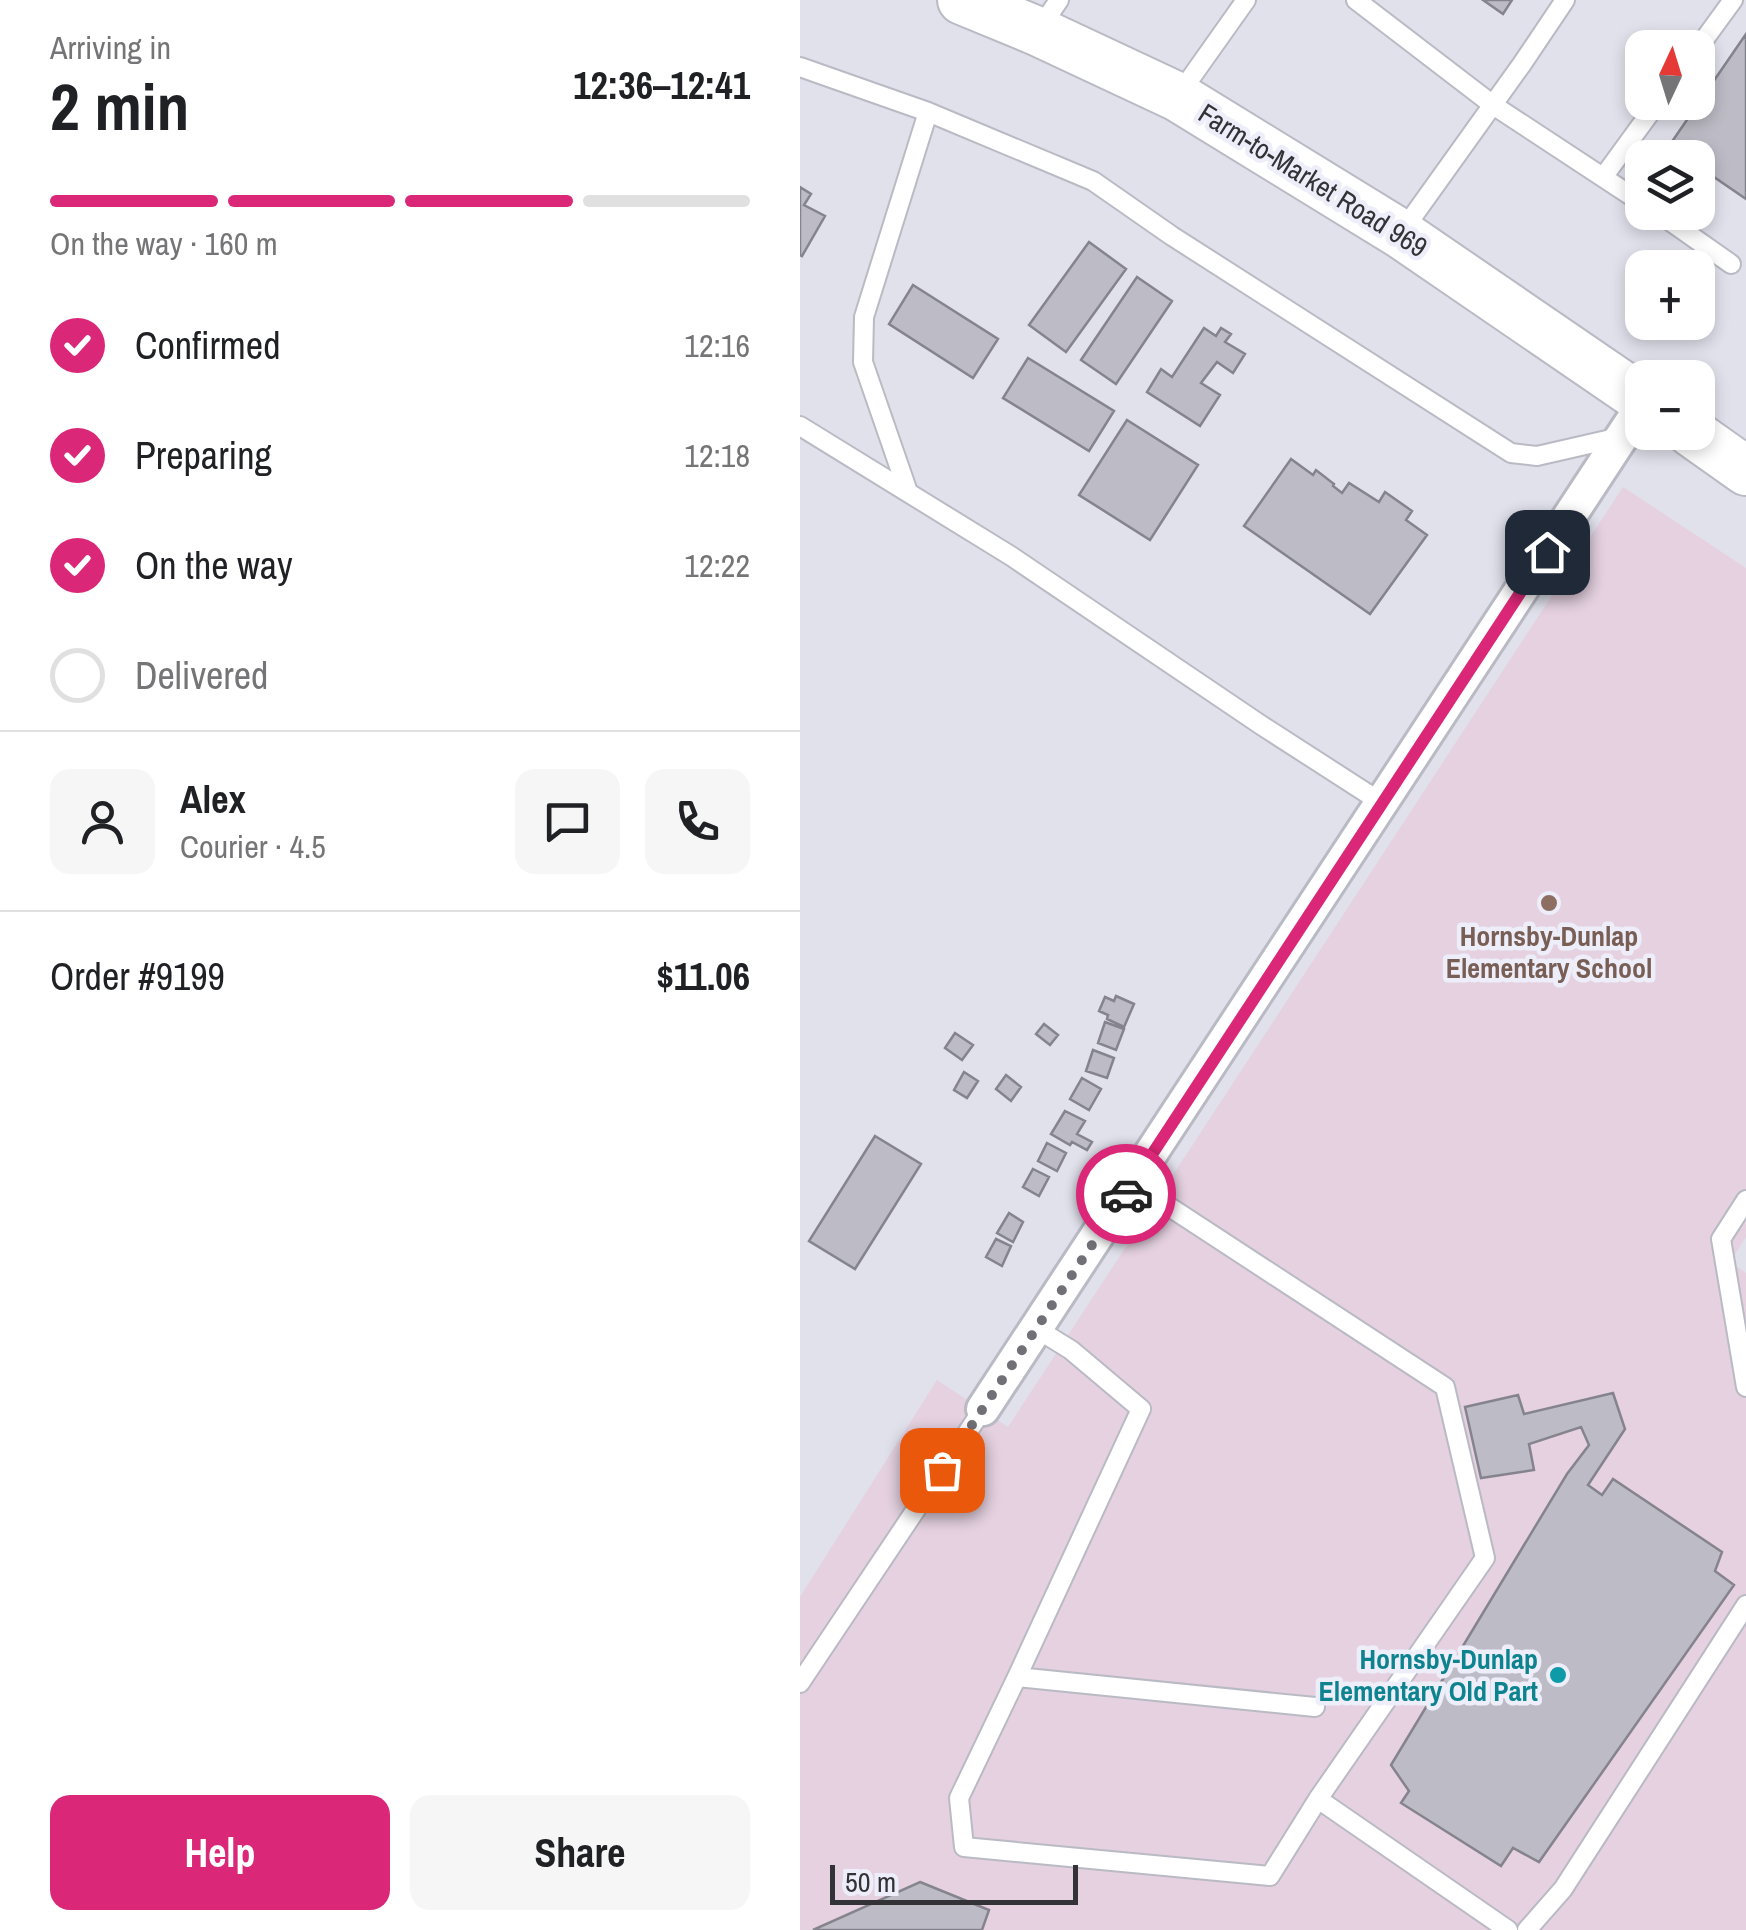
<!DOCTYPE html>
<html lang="en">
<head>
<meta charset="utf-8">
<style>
	body { margin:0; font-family:"Archivo Narrow",sans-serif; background:#f6f6f6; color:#202124; height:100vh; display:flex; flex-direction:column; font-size:38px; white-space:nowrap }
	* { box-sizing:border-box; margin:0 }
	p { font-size:32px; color:#757577 }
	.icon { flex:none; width:55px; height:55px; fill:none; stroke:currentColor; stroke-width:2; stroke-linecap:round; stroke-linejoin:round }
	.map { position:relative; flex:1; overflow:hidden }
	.details { display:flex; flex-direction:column; background:#fff; width:800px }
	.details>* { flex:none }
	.needle { width:65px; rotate:4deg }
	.controls { position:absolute; left:825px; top:30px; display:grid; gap:20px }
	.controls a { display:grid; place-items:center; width:90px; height:90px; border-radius:20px; background:#fff; box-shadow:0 5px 15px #0003; font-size:50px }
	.scale { position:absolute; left:30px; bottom:25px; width:248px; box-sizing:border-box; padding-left:10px; border:5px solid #333337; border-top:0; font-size:28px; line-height:35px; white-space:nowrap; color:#333337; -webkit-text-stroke:8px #edeef9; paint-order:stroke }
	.pin { position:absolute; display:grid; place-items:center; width:85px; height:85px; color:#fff; margin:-42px; border-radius:20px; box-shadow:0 5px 15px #0006 }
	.courier { position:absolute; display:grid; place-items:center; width:100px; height:100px; margin:-50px; border:8px solid #db2777; border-radius:50%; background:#fff; color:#222; box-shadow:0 2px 12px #0007 }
	.summary em { font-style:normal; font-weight:700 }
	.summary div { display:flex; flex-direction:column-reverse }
	.summary { display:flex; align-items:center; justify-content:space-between; height:170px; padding:0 50px }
	h1 { font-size:65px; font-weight:700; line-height:75px }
	.bar { display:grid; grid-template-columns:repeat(4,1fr); gap:15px 10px; align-content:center; height:120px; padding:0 50px }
	.bar i { height:12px; border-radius:8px; background:#e0e0e0 }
	.bar .on { background:#db2777 }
	.bar p { grid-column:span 4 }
	.line { display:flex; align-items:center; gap:25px; padding:0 50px; border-top:2px solid #e0e0e0 }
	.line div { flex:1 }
	.round { display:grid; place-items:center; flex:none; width:105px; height:105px; border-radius:20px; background:#f6f6f6 }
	ol { padding:0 50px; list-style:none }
	li { display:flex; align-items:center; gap:30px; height:110px }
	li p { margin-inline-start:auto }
	li .icon { padding:10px; border-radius:50%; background:#db2777; color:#fff; stroke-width:4 }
	li:last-child { color:#757577 }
	li i { width:55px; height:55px; border:5px solid #e0e0e0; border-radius:50% }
	.cta { display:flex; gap:20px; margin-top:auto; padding:20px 50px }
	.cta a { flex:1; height:115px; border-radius:20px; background:#db2777; color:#fff; font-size:40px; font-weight:700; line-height:115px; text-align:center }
	.cta a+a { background:#f6f6f6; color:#202124 }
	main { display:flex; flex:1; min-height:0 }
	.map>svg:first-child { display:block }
	.education { fill:#e5d1e0 }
	.building { fill:#bdbcc6; stroke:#85848e; stroke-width:2.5 }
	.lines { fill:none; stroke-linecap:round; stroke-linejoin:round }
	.lane-casing { stroke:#b9bac4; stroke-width:22 }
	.street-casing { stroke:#b9bac4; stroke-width:38 }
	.secondary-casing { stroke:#b9bac4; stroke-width:52 }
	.lane { stroke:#fff; stroke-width:18 }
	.street { stroke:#fff; stroke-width:32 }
	.secondary { stroke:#fff; stroke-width:48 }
	.done { stroke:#707076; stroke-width:10; stroke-dasharray:0 18 }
	.route { stroke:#db2777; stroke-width:12 }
	.education-dot { fill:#8d6e63; stroke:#edeef9; stroke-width:4 }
	.culture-dot { fill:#0f9aa8; stroke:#edeef9; stroke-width:4 }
	.labels { text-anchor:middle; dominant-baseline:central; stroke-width:9; stroke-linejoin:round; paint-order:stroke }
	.street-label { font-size:28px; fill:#333337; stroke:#edeef9 }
	.education-label { font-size:28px; font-weight:bold; fill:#785e54; stroke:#edeef9 }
	.culture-label { font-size:28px; font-weight:bold; fill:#0d838f; stroke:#edeef9; text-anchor:end }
</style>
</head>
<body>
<main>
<section class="details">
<div class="summary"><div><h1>2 min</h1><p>Arriving in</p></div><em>12:36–12:41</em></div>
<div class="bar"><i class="on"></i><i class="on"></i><i class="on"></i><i></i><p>On the way · 160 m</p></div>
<ol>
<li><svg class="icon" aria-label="check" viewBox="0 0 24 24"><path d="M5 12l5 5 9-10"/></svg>Confirmed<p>12:16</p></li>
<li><svg class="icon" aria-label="check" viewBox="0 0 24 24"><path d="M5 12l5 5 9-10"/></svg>Preparing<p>12:18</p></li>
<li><svg class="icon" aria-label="check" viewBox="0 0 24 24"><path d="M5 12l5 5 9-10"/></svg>On the way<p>12:22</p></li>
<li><i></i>Delivered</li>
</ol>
<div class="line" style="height:180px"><a class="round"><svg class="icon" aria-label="person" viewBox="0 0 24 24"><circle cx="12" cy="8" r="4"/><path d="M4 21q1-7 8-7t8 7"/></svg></a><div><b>Alex</b><p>Courier · 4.5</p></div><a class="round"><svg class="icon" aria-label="chat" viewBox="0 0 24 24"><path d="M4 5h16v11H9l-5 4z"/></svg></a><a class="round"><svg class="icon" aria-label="phone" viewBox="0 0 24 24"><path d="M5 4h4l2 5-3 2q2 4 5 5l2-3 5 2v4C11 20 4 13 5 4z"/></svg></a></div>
<div class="line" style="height:130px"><div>Order #9199</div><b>$11.06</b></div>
<div class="cta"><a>Help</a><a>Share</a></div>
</section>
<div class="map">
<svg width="946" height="1930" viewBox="0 0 946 1930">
	<rect width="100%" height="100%" fill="#e0e1eb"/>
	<path class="education" d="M823,487l123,81v669l-16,25 16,11v657h-946v-333l137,-217 71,47z"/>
	<path class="building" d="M683,0h29l-9,14z
		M946,34v165l-48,-33v-8h-13l-16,-12z
		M0,187l11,7 -7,11 21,11 -23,40 -2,-1z
		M289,242l37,27 -60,83 -37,-27z
		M337,277l35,24 -56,83 -35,-24z
		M113,285l85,54 -25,39 -84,-54z
		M404,328l12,8 5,-8 10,6 -6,8 20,12 -12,19 -16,-11 -16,21 19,12 -20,31 -53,-34 14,-23 11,8z
		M228,358l86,53 -25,40 -86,-53z
		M327,420l71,45 -48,75 -71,-45z
		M491,459l22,16 3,-5 18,14 -1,2 9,7 7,-10 30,19 6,-10 27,19 -6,9 21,15 -57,79 -126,-88z
		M316,996l18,8 -10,23 -17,-8 1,-4 -9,-4 6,-14 9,4z
		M305,1022l19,7 -8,21 -18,-7z
		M244,1024l14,11 -8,10 -14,-11z
		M155,1033l18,12 -11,15 -17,-12z
		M293,1050l21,8 -7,20 -21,-7z
		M164,1072l14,9 -11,17 -13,-8z
		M206,1075l15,12 -10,14 -15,-12z
		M282,1078l19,11 -12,21 -19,-11z
		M265,1111l20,10 -8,13 15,8 -5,8 -15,-8 -2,3 -19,-11z
		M75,1136l46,28 -66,105 -46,-28z
		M247,1143l19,10 -9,18 -19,-10z
		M233,1169l16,8 -10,19 -16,-9z
		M209,1213l14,9 -10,20 -16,-9z
		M196,1239l15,7 -9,20 -16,-9z
		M813,1393l12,36 -37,56 14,10 11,-16 109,73 -7,19 19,14 -195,277 -26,-14 -12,18 -100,-63 8,-12 -18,-26 176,-291 22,-29 -8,-18 -52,17 5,26 -53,8 -16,-71 53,-12 6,19z
		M120,1882l69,28 -7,20h-169z"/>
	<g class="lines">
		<defs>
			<path id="lane" d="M556,0l137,105 149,98
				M238,31l21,-31
				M898,48l35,-48
				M0,67l128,45 165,69 79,55 339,217 26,3 83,-19
				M378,96l68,-96
				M804,176l54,-74
				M857,212l74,52
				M601,233l121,-169 43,-64
				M0,426l211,130 250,169 121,78
				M108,492l-45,-130 1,-45 64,-205
				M333,1183l312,204 40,171 -167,241
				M946,1200l-25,39 25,148
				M237,1329l34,21 70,59 -124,268 -58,121 5,49 306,29 48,-77 190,131
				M217,1677l298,30
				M0,1683l183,-274
				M727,1930l36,-41 183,-284"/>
			<path id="street" d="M183,1409l659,-1003"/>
			<path id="secondary" d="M162,0l75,31 141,66 223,137 241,165
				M891,432l55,39"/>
		</defs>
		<use href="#lane" class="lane-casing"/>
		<use href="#street" class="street-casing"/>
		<use href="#secondary" class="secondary-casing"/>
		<use href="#lane" class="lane"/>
		<use href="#street" class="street"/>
		<use href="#secondary" class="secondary"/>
	</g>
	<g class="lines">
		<path class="done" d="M142,1470l184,-276"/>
		<path class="route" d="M326,1194l421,-642"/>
	</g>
	<circle class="education-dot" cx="749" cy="903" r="10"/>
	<circle class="culture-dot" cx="758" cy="1675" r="10"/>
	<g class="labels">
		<g class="street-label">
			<text transform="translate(513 180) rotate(32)">Farm-to-Market Road 969</text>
		</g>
		<g class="education-label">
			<text x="749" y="936">Hornsby-Dunlap<tspan x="749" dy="32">Elementary School</tspan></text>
		</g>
		<g class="culture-label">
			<text x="738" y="1659">Hornsby-Dunlap<tspan x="738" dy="32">Elementary Old Part</tspan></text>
		</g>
	</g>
</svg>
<div class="controls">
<a><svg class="needle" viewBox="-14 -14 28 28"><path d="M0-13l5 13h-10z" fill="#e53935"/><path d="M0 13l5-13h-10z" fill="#757577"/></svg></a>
<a><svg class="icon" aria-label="layers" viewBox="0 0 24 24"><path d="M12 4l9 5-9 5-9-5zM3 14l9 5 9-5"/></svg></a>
<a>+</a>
<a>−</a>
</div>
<div class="scale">50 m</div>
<div class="pin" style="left:142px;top:1470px;background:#ea580c"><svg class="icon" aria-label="bag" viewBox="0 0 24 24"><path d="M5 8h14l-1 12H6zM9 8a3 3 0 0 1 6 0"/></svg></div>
<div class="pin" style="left:747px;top:552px;background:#1f2937"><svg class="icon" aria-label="home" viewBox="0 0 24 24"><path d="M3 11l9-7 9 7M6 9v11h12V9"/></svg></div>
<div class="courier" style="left:326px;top:1194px"><svg class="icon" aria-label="car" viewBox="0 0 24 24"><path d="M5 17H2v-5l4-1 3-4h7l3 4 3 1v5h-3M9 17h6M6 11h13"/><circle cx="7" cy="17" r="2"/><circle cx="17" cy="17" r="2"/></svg></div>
</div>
</main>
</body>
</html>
